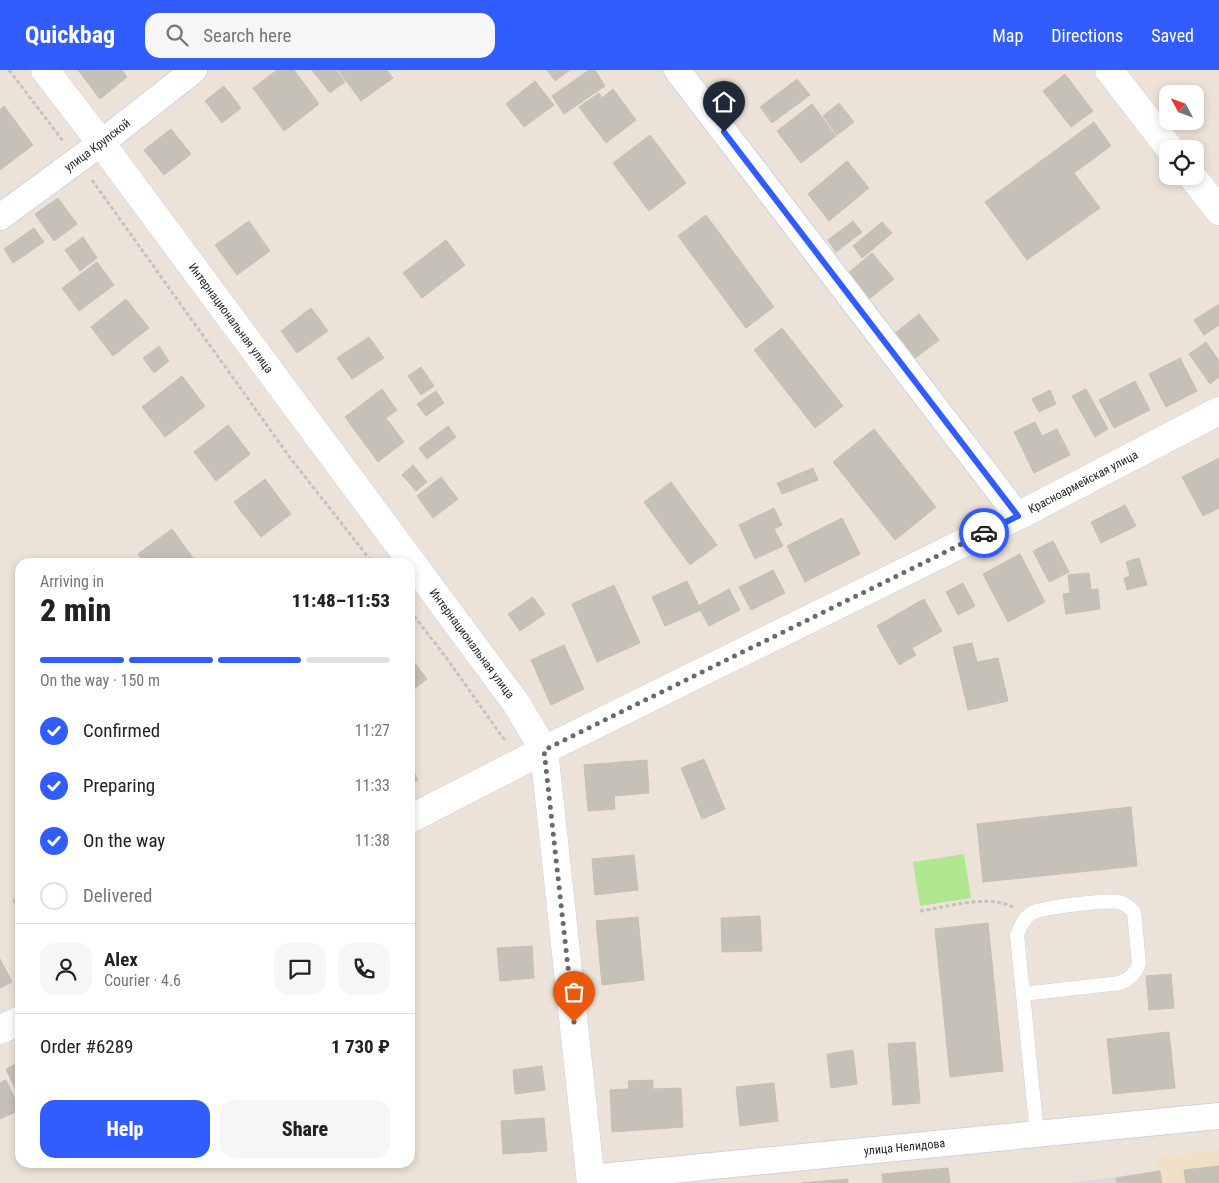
<!DOCTYPE html>
<html lang="en">
<head>
<meta charset="utf-8">
<style>
	body { margin:0; font-family:"Roboto Condensed",sans-serif; background:#f6f6f6; color:#222; height:100vh; display:flex; flex-direction:column; font-size:19px; white-space:nowrap }
	* { box-sizing:border-box; margin:0 }
	p { font-size:16px; color:#767676 }
	.icon { flex:none; width:28px; height:28px; fill:none; stroke:currentColor; stroke-width:2; stroke-linecap:round; stroke-linejoin:round }
	.map { position:relative; flex:1; overflow:hidden }
	.details { position:absolute; left:15px; top:488px; width:400px; height:610px; display:flex; flex-direction:column; background:#fff; border-radius:15px; box-shadow:0 2px 8px #0003 }
	.details>* { flex:none }
	.needle { width:32px; rotate:311deg }
	.controls { position:absolute; left:1159px; top:15px; display:grid; gap:10px }
	.controls a { display:grid; place-items:center; width:45px; height:45px; border-radius:10px; background:#fff; box-shadow:0 2px 8px #0003; font-size:25px }
	.pin { position:absolute; display:grid; place-items:center; width:42px; height:42px; color:#fff; margin:-51px -21px; border-radius:50% 50% 50% 0; rotate:-45deg; box-shadow:0 0 5px #0007 }
	.pin .icon { rotate:45deg }
	.courier { position:absolute; display:grid; place-items:center; width:50px; height:50px; margin:-25px; border:4px solid #315dff; border-radius:50%; background:#fff; color:#222; box-shadow:0 1px 6px #0007 }
	.summary em { font-style:normal; font-weight:800 }
	.summary div { display:flex; flex-direction:column-reverse }
	.summary { display:flex; align-items:center; justify-content:space-between; height:85px; padding:0 25px }
	h1 { font-size:32px; font-weight:800; line-height:38px }
	.bar { display:grid; grid-template-columns:repeat(4,1fr); gap:8px 5px; align-content:center; height:60px; padding:0 25px }
	.bar i { height:6px; border-radius:4px; background:#e0e0e0 }
	.bar .current { background:#315dff }
	.bar p { grid-column:span 4 }
	.line { display:flex; align-items:center; gap:12px; padding:0 25px; border-top:1px solid #e0e0e0 }
	.line div { flex:1 }
	.round { display:grid; place-items:center; flex:none; width:52px; height:52px; border-radius:15px; background:#f6f6f6 }
	ol { padding:0 25px; list-style:none }
	li { display:flex; align-items:center; gap:15px; height:55px }
	li p { margin-inline-start:auto }
	li .icon { padding:5px; border-radius:50%; background:#315dff; color:#fff; stroke-width:4 }
	li:last-child { color:#767676 }
	li i { width:28px; height:28px; border:2px solid #e0e0e0; border-radius:50% }
	.primary-button { display:flex; gap:10px; margin-top:auto; padding:10px 25px }
	.primary-button a { flex:1; height:58px; border-radius:15px; background:#315dff; color:#fff; font-size:20px; font-weight:800; line-height:58px; text-align:center }
	.primary-button a+a { background:#f6f6f6; color:#222 }
	header { display:flex; align-items:center; gap:30px; box-sizing:border-box; height:70px; padding:0 25px; background:#315dff; color:#fff }
	header strong { font-size:24px }
	nav { display:flex; gap:28px; margin-inline-start:auto; font-size:18px }
	.search { width:350px; height:45px; background:#f6f6f6; display:flex; align-items:center; gap:12px; box-sizing:border-box; padding:0 18px; border-radius:15px; color:#767676; font-size:19px }
	.map>svg:first-child { display:block }
	.industrial { fill:#dcd9e3 }
	.education { fill:#efe0c6 }
	.green { fill:#b0e690 }
	.building { fill:#c5c1b7; stroke:#c7bfb2 }
	.lines { fill:none; stroke-linecap:round; stroke-linejoin:round }
	.service-casing { stroke:#cdd2e2; stroke-width:15 }
	.minor-casing { stroke:#cdd2e2; stroke-width:28 }
	.tertiary-casing { stroke:#cdd2e2; stroke-width:29 }
	.secondary-casing { stroke:#cdd2e2; stroke-width:29 }
	.path { stroke:#c3c3c3; stroke-width:3; stroke-dasharray:4 2.5; stroke-linecap:butt }
	.service { stroke:#fff; stroke-width:14 }
	.minor { stroke:#fff; stroke-width:26 }
	.tertiary { stroke:#fff; stroke-width:28 }
	.secondary { stroke:#fff; stroke-width:28 }
	.done { stroke:#6d6966; stroke-width:5; stroke-dasharray:0 9 }
	.route { stroke:#315dff; stroke-width:6 }
	.labels { text-anchor:middle; dominant-baseline:central; stroke-width:4; stroke-linejoin:round; paint-order:stroke }
	.street-label { font-size:12px; fill:#282828; stroke:#fff }
</style>
</head>
<body>
<header>
<strong>Quickbag</strong>
<div class="search"><svg class="icon" aria-label="search" viewBox="0 0 24 24"><circle cx="10" cy="10" r="6"/><path d="M15 15l6 6"/></svg>Search here</div>
<nav><a>Map</a><a>Directions</a><a>Saved</a></nav>
</header>
<div class="map">
<svg width="1219" height="1113" viewBox="0 0 1219 1113">
	<rect width="100%" height="100%" fill="#ece2d8"/>
	<path class="industrial" d="M1160,1101l2,12h-95z"/>
	<path class="education" d="M1219,1080v33h-57l-5,-26z"/>
	<path class="green" d="M964,784l7,44 -51,8 -7,-44z"/>
	<path class="building" d="M78,0h44l5,7 -27,22z
		M277,0h17l25,34 -35,27 -31,-43z
		M312,0h24l9,12 -15,11z
		M338,0h49l6,8 -32,23z
		M547,0h23l-15,11z
		M589,0h6l10,16 -41,28 -12,-18z
		M1065,4l28,37 -22,16 -28,-36z
		M797,9l13,16 -38,28 -12,-16z
		M535,11l19,24 -30,22 -18,-23z
		M224,16l17,22 -19,15 -17,-22z
		M613,19l23,31 -30,23 -27,-36 20,-14 3,5z
		M839,33l15,19 -17,13 -14,-19z
		M812,34l24,32 -35,27 -24,-32z
		M4,36l29,39 -33,25v-60z
		M1094,52l17,24 -37,27 26,35 -73,52 -42,-58z
		M171,59l20,25 -27,21 -20,-25z
		M650,65l36,48 -37,28 -36,-48z
		M847,91l22,27 -40,33 -21,-27z
		M58,128l19,26 -23,17 -19,-27z
		M706,145l68,92 -28,21 -68,-92z
		M249,151l21,30 -33,24 -22,-30z
		M853,151l9,11 -26,20 -8,-12z
		M882,152l10,11 -30,25 -9,-12z
		M34,158l10,14 -31,21 -9,-14z
		M83,167l14,21 -17,13 -15,-21z
		M446,170l19,25 -43,33 -19,-25z
		M872,183l22,26 -26,21 -21,-26z
		M97,192l17,23 -35,26 -17,-23z
		M126,229l23,29 -36,28 -22,-29z
		M1219,234v21l-15,10 -10,-15z
		M311,238l17,23 -31,22 -16,-22z
		M919,244l20,26 -25,19 -19,-26z
		M782,258l61,78 -28,22 -61,-78z
		M369,267l15,21 -32,21 -15,-21z
		M1206,272l13,19v16l-9,7 -21,-30z
		M159,276l10,15 -15,12 -11,-15z
		M1180,288l17,33 -31,16 -17,-33z
		M421,297l13,19 -13,9 -13,-19z
		M182,306l23,30 -40,31 -23,-30z
		M1135,311l15,29 -36,18 -15,-28z
		M382,319l15,21 -11,8 18,24 -26,20 -33,-45z
		M1086,319l22,40 -13,8 -23,-41z
		M1050,320l6,14 -17,8 -7,-13z
		M436,321l8,12 -18,13 -9,-12z
		M1035,352l7,14 15,-7 13,26 -36,18 -20,-41z
		M228,355l22,29 -34,27 -22,-29z
		M448,356l8,11 -29,22 -8,-11z
		M874,359l62,78 -41,33 -62,-78z
		M1219,388v50l-16,8 -21,-39z
		M413,395l14,17 -11,9 -14,-16z
		M813,398l5,12 -36,14 -5,-11z
		M441,407l17,22 -25,19 -16,-22z
		M265,409l26,35 -30,23 -27,-35z
		M671,412l46,63 -27,20 -46,-63z
		M1125,435l11,21 -35,17 -10,-21z
		M774,438l8,17 -8,4 9,17 -28,13 -16,-34z
		M842,448l18,36 -55,28 -18,-36z
		M172,459l24,33h-52l-6,-8z
		M1053,471l16,31 -20,10 -16,-31z
		M1020,484l25,48 -37,20 -25,-48z
		M1139,488l8,27 -20,5 -3,-12 6,-2 -4,-14z
		M773,500l12,23 -34,17 -12,-23z
		M1089,503l2,17 7,-1 2,20 -34,5 -3,-20 7,-1 -2,-18z
		M687,511l14,29 -36,16 -13,-29z
		M963,513l12,23 -17,9 -12,-23z
		M614,515l26,58 -43,19 -25,-58z
		M729,519l11,21 -31,16 -11,-20z
		M533,527l12,17 -25,17 -12,-17z
		M924,529l18,32 -30,17 4,7 -17,10 -22,-39z
		M972,573l5,19 21,-4 10,43 -40,9 -15,-63z
		M564,575l20,44 -33,16 -20,-45z
		M410,587l17,22 -17,13z
		M704,689l21,50 -23,10 -21,-51z
		M647,690l2,33 -35,3 1,13 -27,2 -4,-46z
		M410,695l8,15 -8,4z
		M1131,737l6,59 -154,16 -6,-58z
		M634,785l4,35 -43,5 -3,-36z
		M20,827v17l-7,-14z
		M760,846l2,35 -40,1 -1,-34z
		M638,847l6,63 -42,5 -6,-64z
		M988,853l15,148 -53,6 -15,-148z
		M532,876l2,32 -34,3 -3,-33z
		M0,889l12,23 -12,6z
		M1171,904l3,34 -25,2 -3,-34z
		M1169,962l6,56 -62,6 -6,-55z
		M915,972l5,61 -27,2 -5,-61z
		M853,980l4,34 -26,4 -4,-34z
		M20,992v37l-14,-30z
		M542,996l3,24 -30,4 -2,-24z
		M6,1010l14,30 -20,9v-36z
		M653,1010v9l28,-1 2,39 -71,5 -2,-42 19,-1 -1,-8z
		M774,1013l4,38 -38,5 -4,-39z
		M544,1048l3,33 -44,3 -2,-33z
		M1219,1096v17h-33l-2,-13z
		M948,1098l2,15h-67l-1,-9z
		M1160,1101l2,12h-45l-1,-5z
		M848,1109v4h-47z"/>
	<g class="lines">
		<defs>
			<path id="service" d="M1023,924l97,-11c10,-4 15,-9 19,-19l-5,-52c-5,-5 -9,-9 -16,-10 -13,-2 -75,5 -86,11 -8,5 -12,13 -15,22l20,199"/>
			<g id="minor">
				<path d="M677,0l341,446"/>
				<path id="s1" d="M0,147l101,-74 93,-73"/>
				<path id="s2" d="M591,1108l628,-62"/>
			</g>
			<g id="tertiary">
				<path d="M1109,0l61,79"/>
				<path d="M1192,106l27,35"/>
				<path id="s3" d="M544,680l474,-234 201,-105"/>
			</g>
			<g id="secondary">
				<path id="s4" d="M45,0l56,73 415,560 28,47 47,433"/>
				<path d="M410,749l134,-69"/>
				<path d="M0,960l20,-10"/>
			</g>
		</defs>
		<use href="#service" class="service-casing"/>
		<use href="#minor" class="minor-casing"/>
		<use href="#tertiary" class="tertiary-casing"/>
		<use href="#secondary" class="secondary-casing"/>
		<path class="path" d="M9,0l54,71
			M92,110l199,279 81,103
			M410,541l35,45 61,86
			M920,841c28,-4 67,-17 93,-4"/>
		<use href="#service" class="service"/>
		<use href="#minor" class="minor"/>
		<use href="#tertiary" class="tertiary"/>
		<use href="#secondary" class="secondary"/>
	</g>
	<g class="lines">
		<path class="done" d="M574,952l-30,-272 440,-217"/>
		<path class="route" d="M724,62l294,384 -34,17"/>
	</g>
	<g class="labels">
		<g class="street-label">
			<text stroke="none"><textPath href="#s1" startOffset="121">улица Крупской</textPath></text>
			<text stroke="none"><textPath href="#s4" startOffset="310">Интернациональная улица</textPath></text>
			<text stroke="none"><textPath href="#s3" startOffset="602">Красноармейская улица</textPath></text>
			<text stroke="none"><textPath href="#s4" startOffset="715">Интернациональная улица</textPath></text>
			<text stroke="none"><textPath href="#s2" startOffset="315">улица Нелидова</textPath></text>
		</g>
	</g>
</svg>
<div class="controls">
<a><svg class="needle" viewBox="-14 -14 28 28"><path d="M0-13l5 13h-10z" fill="#e53935"/><path d="M0 13l5-13h-10z" fill="#767676"/></svg></a>
<a><svg class="icon" aria-label="locate" viewBox="0 0 24 24"><circle cx="12" cy="12" r="6"/><path d="M12 2v4M12 18v4M2 12h4M18 12h4"/></svg></a>
</div>
<div class="pin" style="left:574px;top:952px;background:#ea580c"><svg class="icon" aria-label="bag" viewBox="0 0 24 24"><path d="M5 8h14l-1 12H6zM9 8a3 3 0 0 1 6 0"/></svg></div>
<div class="pin" style="left:724px;top:62px;background:#1f2937"><svg class="icon" aria-label="home" viewBox="0 0 24 24"><path d="M3 11l9-7 9 7M6 9v11h12V9"/></svg></div>
<div class="courier" style="left:984px;top:463px"><svg class="icon" aria-label="car" viewBox="0 0 24 24"><path d="M5 17H2v-5l4-1 3-4h7l3 4 3 1v5h-3M9 17h6M6 11h13"/><circle cx="7" cy="17" r="2"/><circle cx="17" cy="17" r="2"/></svg></div>
<section class="details">
<div class="summary"><div><h1>2 min</h1><p>Arriving in</p></div><em>11:48–11:53</em></div>
<div class="bar"><i class="current"></i><i class="current"></i><i class="current"></i><i></i><p>On the way · 150 m</p></div>
<ol>
<li><svg class="icon" aria-label="check" viewBox="0 0 24 24"><path d="M5 12l5 5 9-10"/></svg>Confirmed<p>11:27</p></li>
<li><svg class="icon" aria-label="check" viewBox="0 0 24 24"><path d="M5 12l5 5 9-10"/></svg>Preparing<p>11:33</p></li>
<li><svg class="icon" aria-label="check" viewBox="0 0 24 24"><path d="M5 12l5 5 9-10"/></svg>On the way<p>11:38</p></li>
<li><i></i>Delivered</li>
</ol>
<div class="line" style="height:90px"><a class="round"><svg class="icon" aria-label="person" viewBox="0 0 24 24"><circle cx="12" cy="8" r="4"/><path d="M4 21q1-7 8-7t8 7"/></svg></a><div><b>Alex</b><p>Courier · 4.6</p></div><a class="round"><svg class="icon" aria-label="chat" viewBox="0 0 24 24"><path d="M4 5h16v11H9l-5 4z"/></svg></a><a class="round"><svg class="icon" aria-label="phone" viewBox="0 0 24 24"><path d="M5 4h4l2 5-3 2q2 4 5 5l2-3 5 2v4C11 20 4 13 5 4z"/></svg></a></div>
<div class="line" style="height:65px"><div>Order #6289</div><b>1 730 ₽</b></div>
<div class="primary-button"><a>Help</a><a>Share</a></div>
</section>
</div>
</body>
</html>
